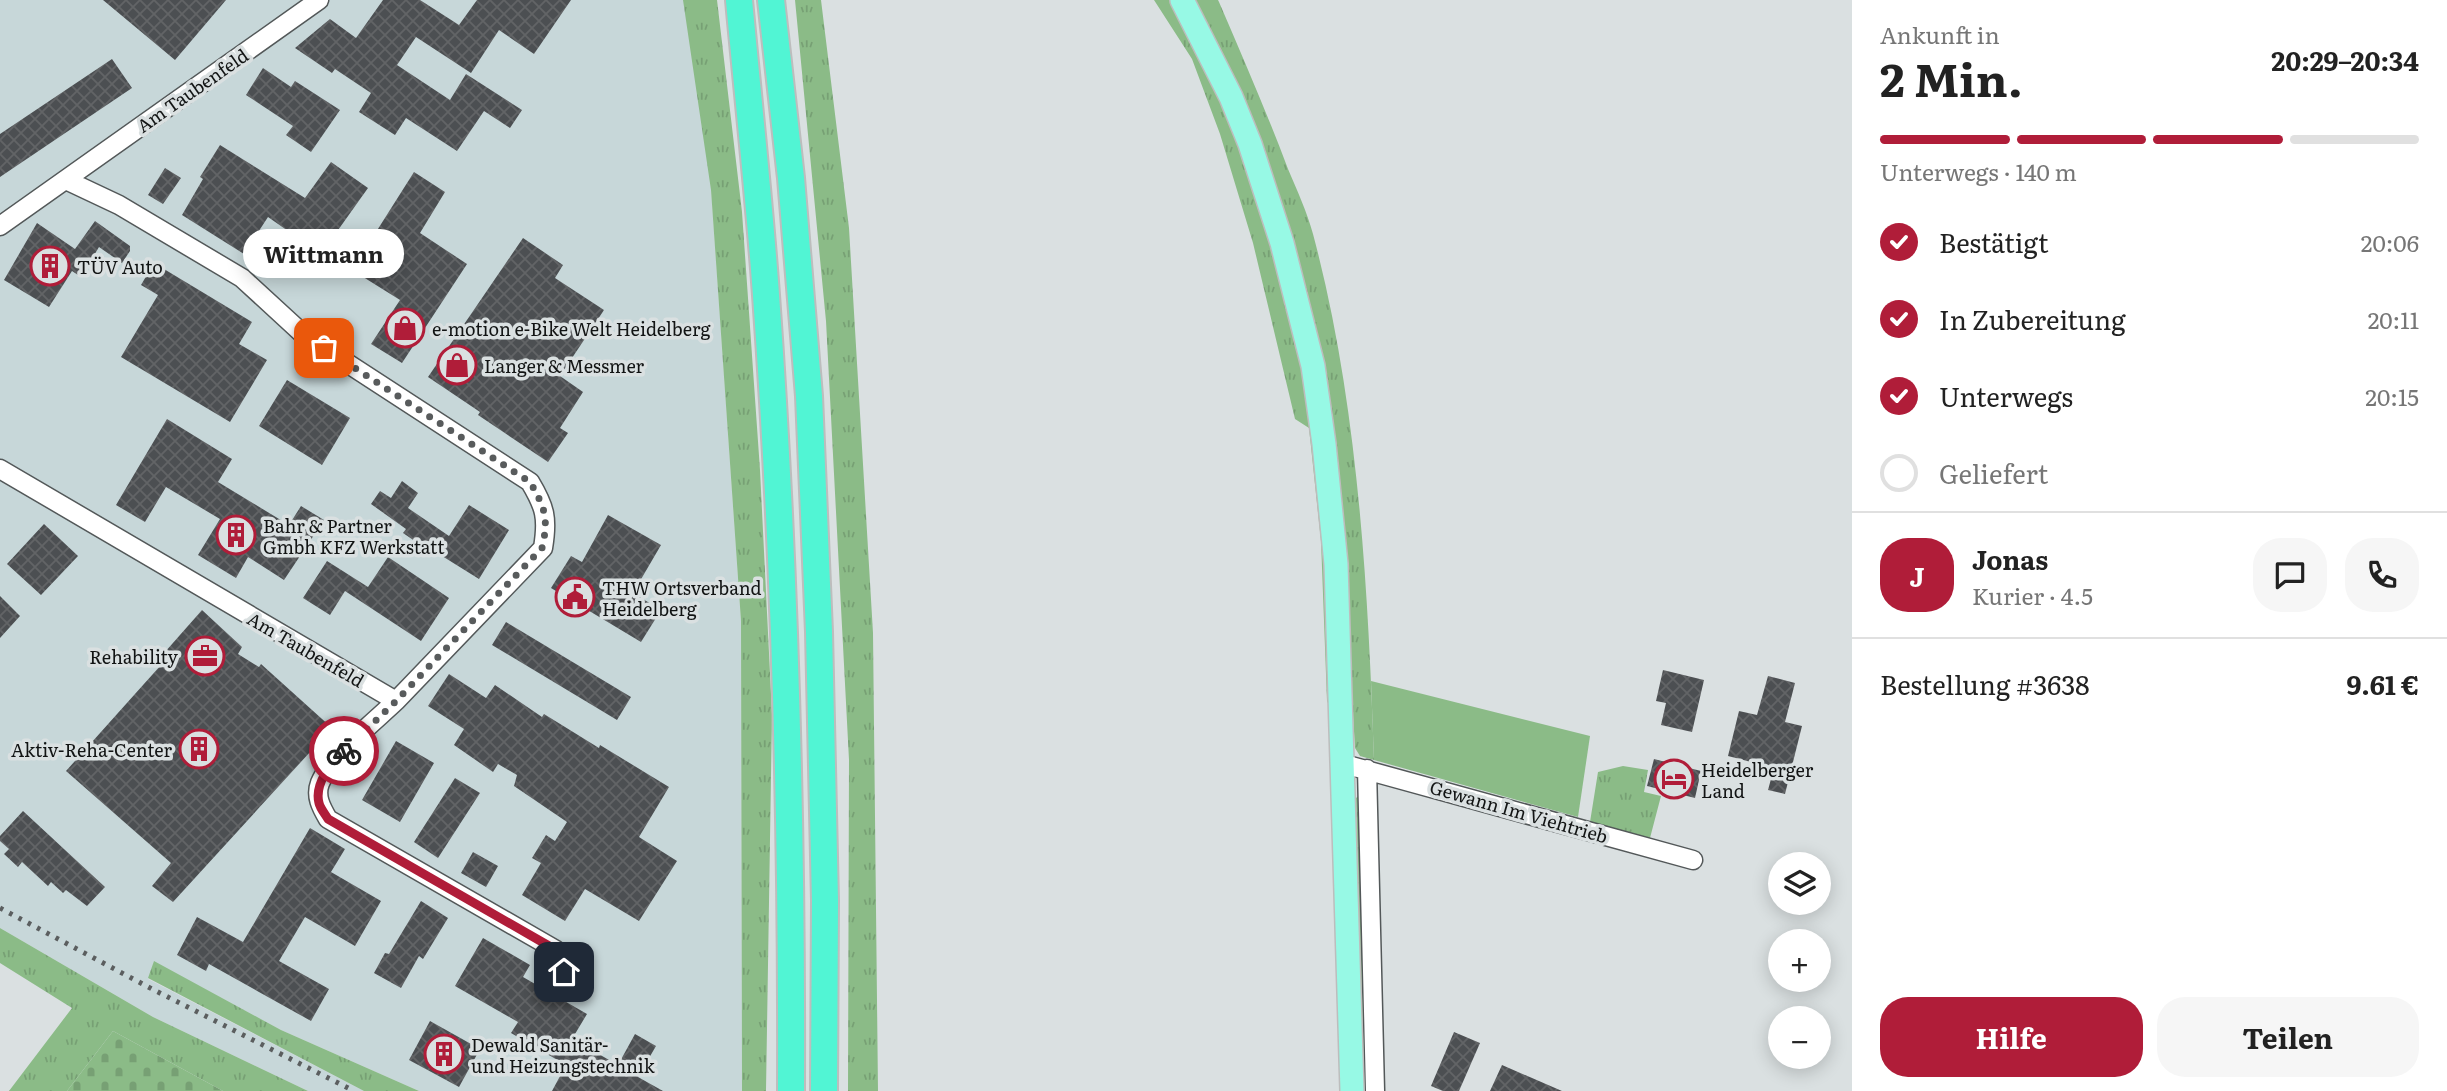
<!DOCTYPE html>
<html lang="de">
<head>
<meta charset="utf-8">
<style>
	body { margin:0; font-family:Literata,serif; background:#f6f6f6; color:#222; height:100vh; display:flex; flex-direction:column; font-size:26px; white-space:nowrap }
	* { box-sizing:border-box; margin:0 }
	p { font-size:23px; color:#767676 }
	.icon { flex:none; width:38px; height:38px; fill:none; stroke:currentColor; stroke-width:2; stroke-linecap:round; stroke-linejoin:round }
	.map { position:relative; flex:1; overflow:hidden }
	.side { display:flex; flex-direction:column; background:#fff; width:595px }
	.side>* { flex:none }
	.controls { position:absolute; left:1768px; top:852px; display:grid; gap:14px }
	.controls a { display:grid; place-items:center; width:63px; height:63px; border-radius:50%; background:#fff; box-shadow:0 4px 18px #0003; font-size:35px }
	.pin { position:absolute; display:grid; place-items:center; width:60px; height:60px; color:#fff; margin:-30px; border-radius:14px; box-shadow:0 4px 10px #0006 }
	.courier { position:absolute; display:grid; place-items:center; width:70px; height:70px; margin:-35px; border:5px solid #b01d39; border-radius:50%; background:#fff; color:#222; box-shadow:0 2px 9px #0007 }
	.bubble { position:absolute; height:49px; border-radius:24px; background:#fff; box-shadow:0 4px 18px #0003; font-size:23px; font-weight:700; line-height:49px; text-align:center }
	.overview em { font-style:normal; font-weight:700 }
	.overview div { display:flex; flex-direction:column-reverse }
	.overview { display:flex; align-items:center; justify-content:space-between; height:119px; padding:0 28px }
	h1 { font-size:46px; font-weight:700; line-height:52px }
	.bar { display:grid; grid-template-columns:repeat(4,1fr); gap:10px 7px; align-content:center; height:84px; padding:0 28px }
	.bar i { height:9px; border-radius:5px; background:#e0e0e0 }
	.bar .on { background:#b01d39 }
	.bar p { grid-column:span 4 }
	.line { display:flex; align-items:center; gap:18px; padding:0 28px; border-top:2px solid #e0e0e0 }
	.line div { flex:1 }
	.round { display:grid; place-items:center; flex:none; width:74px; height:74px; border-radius:28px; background:#f6f6f6 }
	ol { padding:0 28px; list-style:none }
	li { display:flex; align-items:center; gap:21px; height:77px }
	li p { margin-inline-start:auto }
	li .icon { padding:7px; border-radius:50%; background:#b01d39; color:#fff; stroke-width:4 }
	li:last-child { color:#767676 }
	li i { width:38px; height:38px; border:4px solid #e0e0e0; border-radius:50% }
	.cta { display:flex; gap:14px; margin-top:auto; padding:14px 28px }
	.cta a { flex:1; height:80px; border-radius:28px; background:#b01d39; color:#fff; font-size:28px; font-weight:700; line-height:80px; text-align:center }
	.cta a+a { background:#f6f6f6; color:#222 }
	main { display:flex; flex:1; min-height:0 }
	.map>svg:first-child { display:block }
	.built { fill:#c7d7d9 }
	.grass { fill:url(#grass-tufts) }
	.cemetery { fill:url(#cemetery-stones) }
	.garden { fill:#8bbb87 }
	.building { fill:url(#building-cross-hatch) }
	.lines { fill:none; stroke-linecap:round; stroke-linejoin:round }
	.minor-casing { stroke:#535859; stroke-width:21 }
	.major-casing { stroke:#bdbdbd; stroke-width:26 }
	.highway-casing { stroke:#bdbdbd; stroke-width:30 }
	.minor { stroke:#fff; stroke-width:18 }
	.major { stroke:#97f9e5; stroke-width:23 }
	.highway { stroke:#51f5d4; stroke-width:26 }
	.rail { stroke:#5b5e5f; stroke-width:5; stroke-dasharray:3.5 7; stroke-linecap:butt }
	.done { stroke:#585b5c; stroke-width:7; stroke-dasharray:0 12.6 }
	.route { stroke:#b01d39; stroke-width:9 }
	.labels { text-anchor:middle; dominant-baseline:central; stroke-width:7; stroke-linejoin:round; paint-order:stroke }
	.street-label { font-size:18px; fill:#121414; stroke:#dae0e1 }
	.poi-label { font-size:18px; fill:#121414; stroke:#dae0e1; text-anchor:start }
</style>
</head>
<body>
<main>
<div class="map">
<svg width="1852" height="1091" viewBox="0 0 1852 1091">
	<defs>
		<pattern id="grass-tufts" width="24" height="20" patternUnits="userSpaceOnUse" patternTransform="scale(1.75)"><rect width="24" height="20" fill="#8bbb87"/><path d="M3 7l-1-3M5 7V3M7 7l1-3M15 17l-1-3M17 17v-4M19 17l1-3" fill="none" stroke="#77a074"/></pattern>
		<pattern id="cemetery-stones" width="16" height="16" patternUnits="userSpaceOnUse" patternTransform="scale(1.75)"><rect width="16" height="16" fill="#8bbb87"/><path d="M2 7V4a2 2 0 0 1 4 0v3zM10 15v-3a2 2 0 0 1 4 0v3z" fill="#77a074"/></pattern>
		<pattern id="building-cross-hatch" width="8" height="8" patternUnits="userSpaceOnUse" patternTransform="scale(1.75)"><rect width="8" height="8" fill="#4c4f52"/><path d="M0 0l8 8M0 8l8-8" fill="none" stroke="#626466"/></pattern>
	</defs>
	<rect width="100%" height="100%" fill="#dae0e1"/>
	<path class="built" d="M0,0h698l43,621 1,470h-323l-138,-61 -127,-68 -6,17 216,112h-56l-155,-74 -153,-89z"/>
	<path class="grass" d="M683,0h34l25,212 18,258 12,244 -6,377h-24l-1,-470 -30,-431z
		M795,0h26l28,228 24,405 5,458h-30l1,-331 -23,-439z
		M1154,0h19l57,109 65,202 27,184 9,214 -4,-8 -6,-160 -12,-113 -14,-9 -42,-176 -33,-109 -28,-75z
		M1195,0h23l1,2c24,56 48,111 69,167 9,21 19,43 25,65 45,168 55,352 61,526l-14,-4 -5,-8c-8,-125 -12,-251 -30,-375 -3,-22 -10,-45 -15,-67 -25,-107 -62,-209 -115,-306z
		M1623,766l25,4 -4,22 17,4 -11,42 -60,-16 8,-50z
		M1363,792l7,299h-7l-7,-293z
		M0,928l153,89 155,74h-85l-110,-60 -46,60h-58l63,-83 -72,-45z
		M154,961l127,69 138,61h-55l-216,-113z"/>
	<path class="cemetery" d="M113,1031l110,60h-156z"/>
	<path class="garden" d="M1371,681l219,55 -12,81 -204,-57z"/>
	<path class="building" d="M103,0h123l-51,60z
		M383,0h37l39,25 18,-25h94l-37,54 -35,-24 -28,43 -55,-36 -19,28 53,35 16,-26 56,36 -12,18 -26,-17 -27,40 -51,-33 -11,17 -36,-23 12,-19 -36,-24 -3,4 -37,-25 35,-29 26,19z
		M112,59l20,29 -132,89v-43z
		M263,68l28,19 4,-6 45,29 -29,42 -25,-17 7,-9 -47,-31z
		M220,145l85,53 26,-36 37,26 -47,66 -53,-37 -24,37 -62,-39 21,-36 -3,-2z
		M165,168l16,10 -18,26 -15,-9z
		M414,172l31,20 -25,41 47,31 -65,99 -31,-19 29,-44 -48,-30z
		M95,221l35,25v5l-8,12 -23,-16 -18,30 -9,-6 -23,36 -45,-27 33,-57 38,26z
		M523,238l40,27 -8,13 49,32 -44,66 23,16 -23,36 8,5 -20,29 -70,-47 2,-3 -52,-35z
		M154,263l98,59 -13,22 28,16 -37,62 -109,-65 37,-62 -17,-10z
		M287,380l63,38 -28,47 -63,-39z
		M167,419l65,40 -14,23 71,43 12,-19 23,14 -40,60 -36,-23 -12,21 -38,-23 22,-36 -54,-32 -21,35 -29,-17z
		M402,481l16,12 -10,15 41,28 20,-31 40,25 -30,49 -53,-33 -1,2 -22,-15 3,-4 -35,-25 9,-13 11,7z
		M608,515l53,30 -28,48 28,17 -20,32 -90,-54 20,-32 11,6z
		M44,524l34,32 -37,39 -34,-31z
		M388,557l61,41 -28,43 -76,-50 -15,24 -27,-17 24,-37 41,26z
		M0,596l20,20 -20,22z
		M202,610l40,37 -4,7 21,13 2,-3 71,64 -159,174 -21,-16 19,-23 -105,-92 103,-115 -4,-4z
		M506,622l125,75 -14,23 -125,-75z
		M1663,670l41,10 -12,52 -31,-7 5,-22 -10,-2z
		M449,674l37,24 9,-13 47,32 2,-3 55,34 1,-3 69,42 -30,50 38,24 -38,60 -54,-32 -20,32 -43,-26 19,-32 -9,-5 14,-23 9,6 12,-19 -53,-36 3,-11 -19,-11 -5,8 -39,-27 10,-16 -36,-23z
		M1768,676l27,7 -10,39 17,4 -17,68 -17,-4 6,-22 -46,-12 11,-45 18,4z
		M396,741l38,22 -34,59 -38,-22z
		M1654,759l47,12 -6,27 -48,-12z
		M455,778l25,15 -42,65 -24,-16z
		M23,811l82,76 -18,19 -21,-16 -3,3 -12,-11 -3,4 -26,-24 -4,5 -14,-13 5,-5 -9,-8v-5z
		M310,828l35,21 -14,23 50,29 -26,45 -50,-29 -26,44 50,28 -18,32 -102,-57 -3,7 -29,-16 20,-38 46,25z
		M473,852l25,14 -12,21 -25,-14z
		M421,901l27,17 -25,41 -4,-3 -18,32 -27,-15 11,-20 4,1z
		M483,938l47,27 -7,12 64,37 -15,25 46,26 17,-31 21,12 -18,31 25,14h-111l14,-26 -55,-32 7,-11 -63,-36z
		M430,1021l50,28 -21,38 -50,-27z
		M1454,1032l26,11 -21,48h-16l-12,-5z
		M1502,1065l60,26h-72z"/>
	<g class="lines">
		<defs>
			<path id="minor" d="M0,226l319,-226
				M0,469l396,232 147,-153c5,-30 2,-41 -13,-66l-226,-147 -62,-57 -123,-73 -53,-25
				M396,701c-22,21 -65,55 -76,82 -5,13 1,24 8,36l228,131 8,22
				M1344,764l349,96
				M1367,769l8,322"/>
			<path id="major" d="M1182,0l49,97 19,47 32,99 31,123 11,78 12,120 16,527"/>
			<path id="highway" d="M739,0c9,98 20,197 27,295 19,265 26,531 25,796
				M771,0l20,178 18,218 10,236 6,269 -1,190"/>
		</defs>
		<use href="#minor" class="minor-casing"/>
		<use href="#major" class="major-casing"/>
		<use href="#highway" class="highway-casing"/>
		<use href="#minor" class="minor"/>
		<use href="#major" class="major"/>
		<use href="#highway" class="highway"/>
		<path class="rail" d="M0,908l152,81 202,102"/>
	</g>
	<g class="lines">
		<path class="done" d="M324,348l206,134c15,26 19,36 12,66l-146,153 -52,50"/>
		<path class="route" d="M344,751c-13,12 -30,33 -25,52 1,5 6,11 9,16l228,131 8,22"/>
	</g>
	<defs>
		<symbol id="building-ring" viewBox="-11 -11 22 22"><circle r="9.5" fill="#dae0e1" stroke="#b01d39" stroke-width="1.5"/><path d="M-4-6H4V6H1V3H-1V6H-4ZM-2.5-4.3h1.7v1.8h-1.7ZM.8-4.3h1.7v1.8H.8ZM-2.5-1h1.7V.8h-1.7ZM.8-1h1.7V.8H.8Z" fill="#b01d39"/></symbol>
		<symbol id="shop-ring" viewBox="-11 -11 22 22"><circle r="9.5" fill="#dae0e1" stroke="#b01d39" stroke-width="1.5"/><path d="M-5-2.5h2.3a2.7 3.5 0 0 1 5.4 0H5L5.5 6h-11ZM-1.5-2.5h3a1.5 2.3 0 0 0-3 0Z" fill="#b01d39"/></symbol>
		<symbol id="civic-ring" viewBox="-11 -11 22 22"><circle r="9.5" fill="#dae0e1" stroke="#b01d39" stroke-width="1.5"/><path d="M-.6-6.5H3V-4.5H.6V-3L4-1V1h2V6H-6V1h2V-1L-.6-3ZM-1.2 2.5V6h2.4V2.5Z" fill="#b01d39"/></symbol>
		<symbol id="office-ring" viewBox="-11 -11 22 22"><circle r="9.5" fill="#dae0e1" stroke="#b01d39" stroke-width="1.5"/><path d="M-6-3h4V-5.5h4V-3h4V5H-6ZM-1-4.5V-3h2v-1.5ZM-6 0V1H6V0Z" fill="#b01d39"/></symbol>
		<symbol id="hotel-ring" viewBox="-11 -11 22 22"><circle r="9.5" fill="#dae0e1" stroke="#b01d39" stroke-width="1.5"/><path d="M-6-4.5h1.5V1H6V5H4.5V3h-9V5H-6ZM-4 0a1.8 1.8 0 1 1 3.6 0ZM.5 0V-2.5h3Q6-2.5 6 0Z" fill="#b01d39"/></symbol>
	</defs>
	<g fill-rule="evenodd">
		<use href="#building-ring" x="28" y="244" width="44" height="44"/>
		<use href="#shop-ring" x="383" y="306" width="44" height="44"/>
		<use href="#shop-ring" x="435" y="343" width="44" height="44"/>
		<use href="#building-ring" x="214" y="513" width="44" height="44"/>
		<use href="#civic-ring" x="553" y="575" width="44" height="44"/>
		<use href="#office-ring" x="183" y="634" width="44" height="44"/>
		<use href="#building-ring" x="177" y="727" width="44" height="44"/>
		<use href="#hotel-ring" x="1652" y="757" width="44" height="44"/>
		<use href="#building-ring" x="422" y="1032" width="44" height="44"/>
	</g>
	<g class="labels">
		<g class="street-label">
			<text transform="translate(192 90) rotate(-35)">Am Taubenfeld</text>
			<text transform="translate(306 649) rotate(30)">Am Taubenfeld</text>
			<text transform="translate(1519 811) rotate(16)">Gewann Im Viehtrieb</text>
		</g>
		<g class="poi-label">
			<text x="77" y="266">TÜV Auto</text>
			<text x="432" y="328">e-motion e-Bike Welt Heidelberg</text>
			<text x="484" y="365">Langer &amp; Messmer</text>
			<text x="263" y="525">Bahr &amp; Partner<tspan x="263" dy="21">Gmbh KFZ Werkstatt</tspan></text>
			<text x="602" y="587">THW Ortsverband<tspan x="602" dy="21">Heidelberg</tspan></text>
			<text x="178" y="656" text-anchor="end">Rehability</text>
			<text x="172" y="749" text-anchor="end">Aktiv-Reha-Center</text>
			<text x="1701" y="769">Heidelberger<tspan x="1701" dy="21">Land</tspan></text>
			<text x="471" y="1044">Dewald Sanitär-<tspan x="471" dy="21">und Heizungstechnik</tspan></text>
		</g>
	</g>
</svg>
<div class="controls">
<a><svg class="icon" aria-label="layers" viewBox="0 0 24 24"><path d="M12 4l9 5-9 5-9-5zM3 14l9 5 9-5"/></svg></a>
<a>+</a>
<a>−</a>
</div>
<div class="pin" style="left:324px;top:348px;background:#ea580c"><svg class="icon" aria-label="bag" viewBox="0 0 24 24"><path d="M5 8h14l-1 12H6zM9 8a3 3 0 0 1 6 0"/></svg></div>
<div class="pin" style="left:564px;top:972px;background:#1f2937"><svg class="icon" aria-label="home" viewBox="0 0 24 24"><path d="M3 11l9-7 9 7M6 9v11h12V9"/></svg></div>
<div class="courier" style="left:344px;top:751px"><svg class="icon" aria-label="bike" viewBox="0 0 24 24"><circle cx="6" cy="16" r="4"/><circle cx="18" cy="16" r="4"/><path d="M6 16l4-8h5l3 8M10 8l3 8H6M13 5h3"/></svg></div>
<div class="bubble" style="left:243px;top:229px;width:161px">Wittmann</div>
</div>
<section class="side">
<div class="overview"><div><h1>2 Min.</h1><p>Ankunft in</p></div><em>20:29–20:34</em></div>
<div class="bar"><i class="on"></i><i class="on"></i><i class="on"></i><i></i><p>Unterwegs · 140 m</p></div>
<ol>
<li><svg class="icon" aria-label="check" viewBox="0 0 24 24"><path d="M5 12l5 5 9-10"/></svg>Bestätigt<p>20:06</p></li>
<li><svg class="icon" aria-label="check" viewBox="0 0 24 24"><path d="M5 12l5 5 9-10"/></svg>In Zubereitung<p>20:11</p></li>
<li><svg class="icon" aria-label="check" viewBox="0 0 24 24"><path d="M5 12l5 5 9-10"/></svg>Unterwegs<p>20:15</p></li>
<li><i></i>Geliefert</li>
</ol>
<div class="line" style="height:126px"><b class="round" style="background:#b01d39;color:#fff">J</b><div><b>Jonas</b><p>Kurier · 4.5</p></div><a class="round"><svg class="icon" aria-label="chat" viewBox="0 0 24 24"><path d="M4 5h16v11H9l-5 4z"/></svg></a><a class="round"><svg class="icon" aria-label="phone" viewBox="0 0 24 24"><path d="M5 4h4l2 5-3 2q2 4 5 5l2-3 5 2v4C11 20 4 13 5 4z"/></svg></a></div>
<div class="line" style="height:91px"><div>Bestellung #3638</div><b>9.61 €</b></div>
<div class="cta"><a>Hilfe</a><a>Teilen</a></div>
</section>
</main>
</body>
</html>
